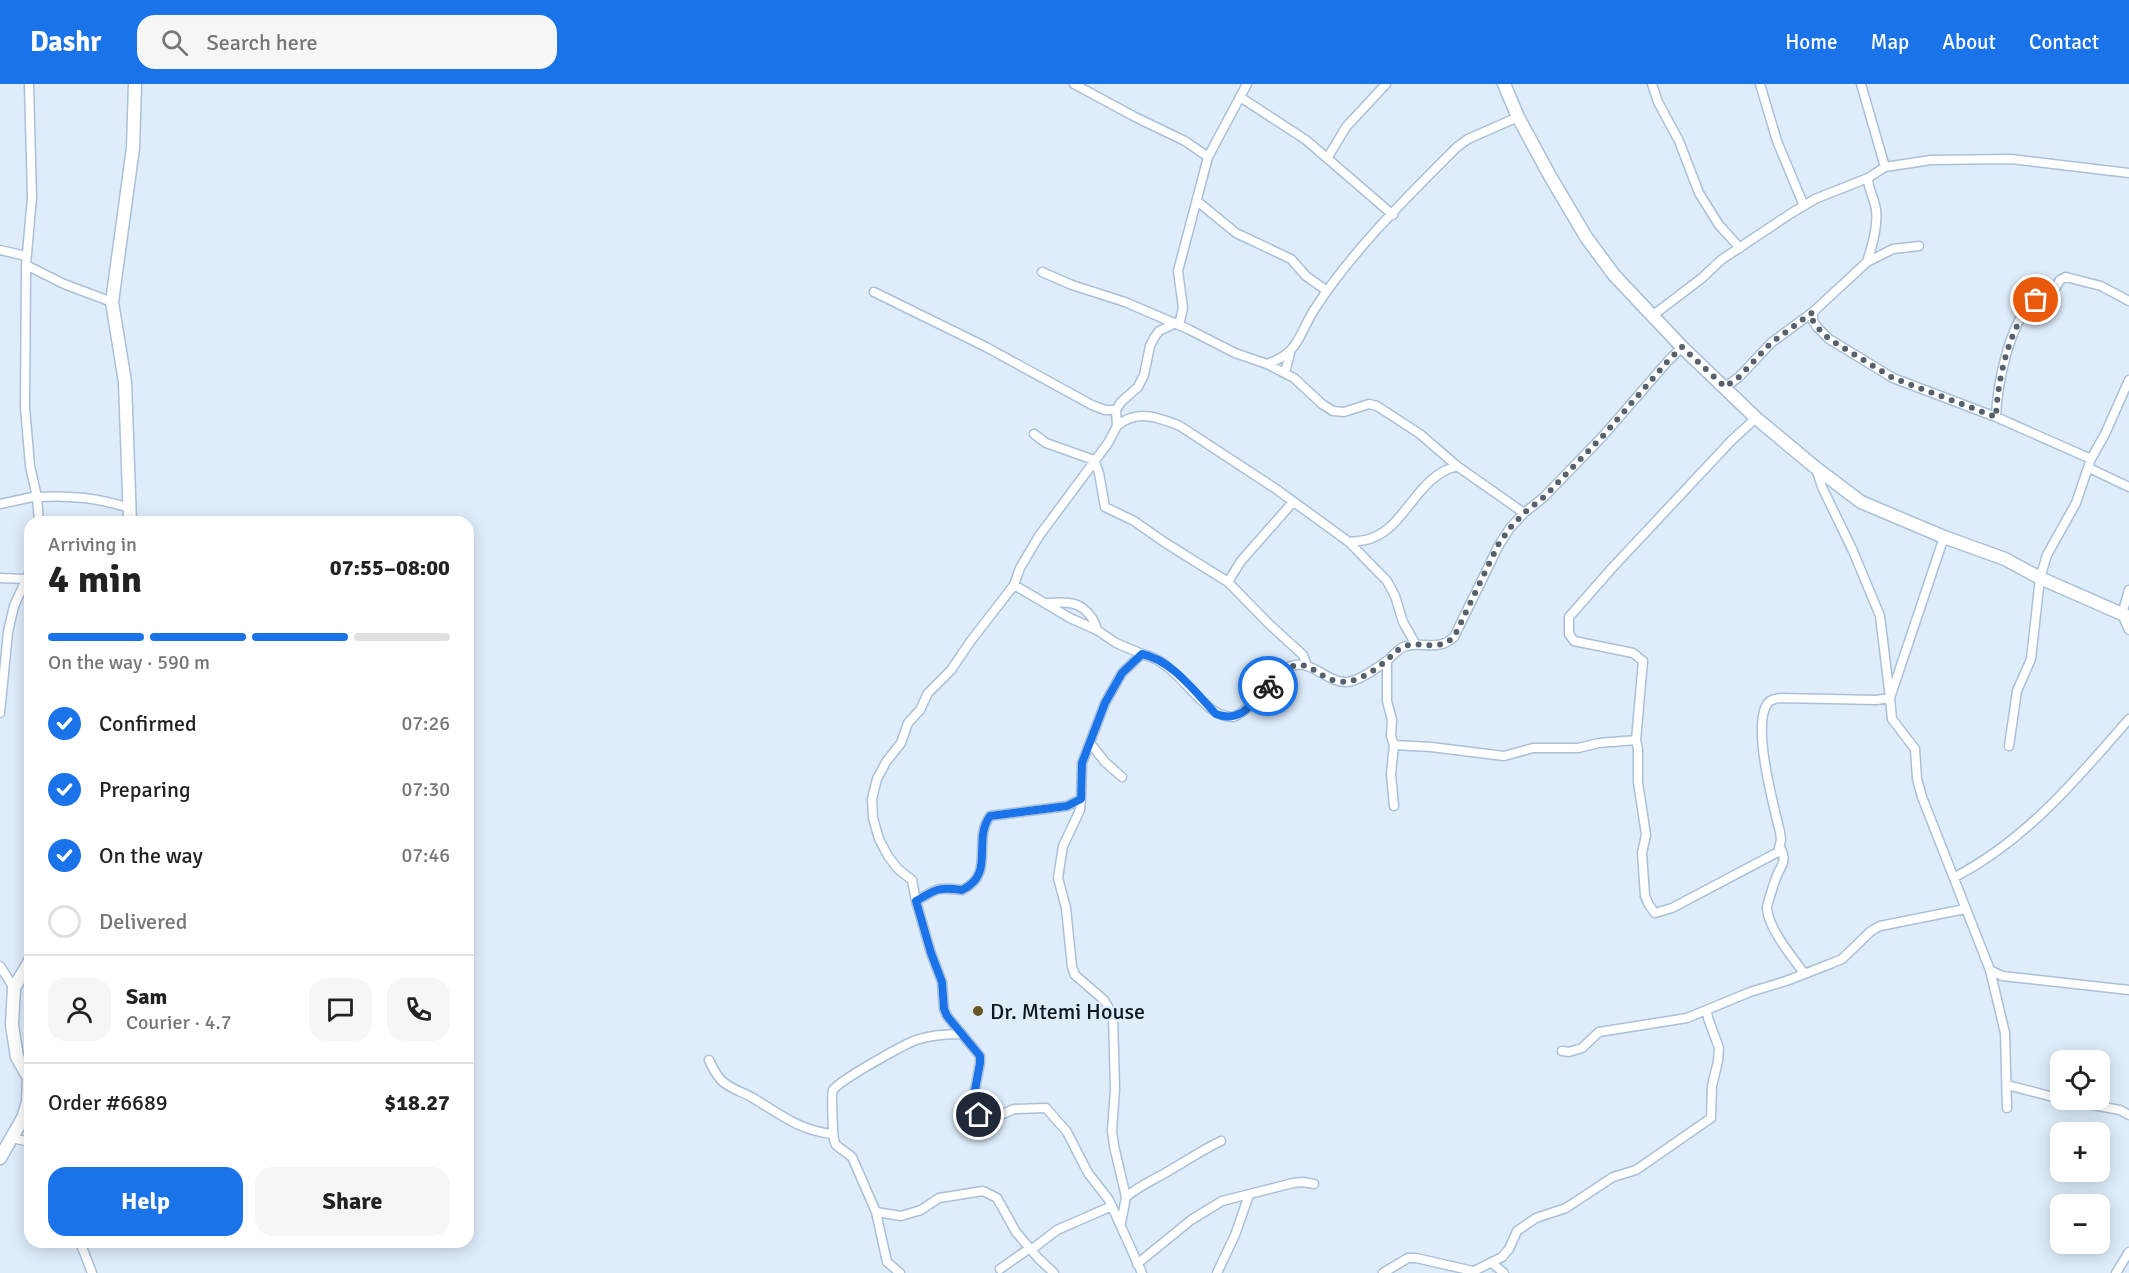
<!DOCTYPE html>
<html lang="en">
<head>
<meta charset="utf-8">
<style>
	body { margin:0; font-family:Signika,sans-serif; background:#f6f6f6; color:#222; height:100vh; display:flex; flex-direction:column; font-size:22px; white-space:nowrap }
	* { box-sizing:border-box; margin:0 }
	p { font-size:20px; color:#767676 }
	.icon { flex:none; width:33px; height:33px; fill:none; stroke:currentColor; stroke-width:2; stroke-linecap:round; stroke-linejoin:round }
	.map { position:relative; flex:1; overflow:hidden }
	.drawer { position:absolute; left:24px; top:432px; width:450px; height:732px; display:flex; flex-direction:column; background:#fff; border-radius:18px; box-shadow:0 3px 15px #0003 }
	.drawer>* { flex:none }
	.fabs { position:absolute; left:2050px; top:966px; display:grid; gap:12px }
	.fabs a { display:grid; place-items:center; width:60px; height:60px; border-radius:12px; background:#fff; box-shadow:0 3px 15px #0003; font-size:30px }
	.pin { position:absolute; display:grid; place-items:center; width:51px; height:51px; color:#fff; margin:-26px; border:3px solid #fff; border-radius:50%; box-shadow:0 2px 6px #0007 }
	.courier { position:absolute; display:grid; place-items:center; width:60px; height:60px; margin:-30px; border:4px solid #1a73e8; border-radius:50%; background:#fff; color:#222; box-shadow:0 2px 8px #0007 }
	.headline em { font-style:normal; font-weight:800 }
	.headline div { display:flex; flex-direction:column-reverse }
	.headline { display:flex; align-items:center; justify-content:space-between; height:102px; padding:0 24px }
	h1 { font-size:39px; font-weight:800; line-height:45px }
	.bar { display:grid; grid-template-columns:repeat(4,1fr); gap:9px 6px; align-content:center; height:72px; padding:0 24px }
	.bar i { height:8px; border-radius:4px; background:#e0e0e0 }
	.bar .selected { background:#1a73e8 }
	.bar p { grid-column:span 4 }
	.line { display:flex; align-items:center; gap:15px; padding:0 24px; border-top:2px solid #e0e0e0 }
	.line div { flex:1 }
	.round { display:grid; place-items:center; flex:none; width:63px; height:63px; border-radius:18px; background:#f6f6f6 }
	ol { padding:0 24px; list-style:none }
	li { display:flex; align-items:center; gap:18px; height:66px }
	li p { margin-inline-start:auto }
	li .icon { padding:6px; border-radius:50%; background:#1a73e8; color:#fff; stroke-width:4 }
	li:last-child { color:#767676 }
	li i { width:33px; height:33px; border:3px solid #e0e0e0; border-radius:50% }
	.button { display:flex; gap:12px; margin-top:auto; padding:12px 24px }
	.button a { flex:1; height:69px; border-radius:18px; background:#1a73e8; color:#fff; font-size:24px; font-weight:800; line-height:69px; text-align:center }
	.button a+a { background:#f6f6f6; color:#222 }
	header { display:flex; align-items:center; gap:36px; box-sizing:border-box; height:84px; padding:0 30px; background:#1a73e8; color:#fff }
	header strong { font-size:28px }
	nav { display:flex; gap:33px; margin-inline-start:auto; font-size:21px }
	.search { width:420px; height:54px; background:#f6f6f6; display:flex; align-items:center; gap:15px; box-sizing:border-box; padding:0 21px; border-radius:18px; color:#767676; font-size:22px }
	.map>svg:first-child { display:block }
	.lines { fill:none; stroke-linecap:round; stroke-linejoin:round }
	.minor-casing { stroke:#aac0d7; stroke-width:11 }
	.secondary-casing { stroke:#aac0d7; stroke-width:15 }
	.minor { stroke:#fff; stroke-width:8 }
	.secondary { stroke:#fff; stroke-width:12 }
	.done { stroke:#57616b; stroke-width:6; stroke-dasharray:0 10.8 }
	.route { stroke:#1a73e8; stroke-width:8 }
	.poi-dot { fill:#6a5524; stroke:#dfedfb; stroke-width:2 }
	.labels { text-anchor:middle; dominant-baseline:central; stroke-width:4.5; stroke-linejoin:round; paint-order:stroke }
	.poi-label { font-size:22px; fill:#0e161e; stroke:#dfedfb; text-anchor:start }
</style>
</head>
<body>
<header>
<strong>Dashr</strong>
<div class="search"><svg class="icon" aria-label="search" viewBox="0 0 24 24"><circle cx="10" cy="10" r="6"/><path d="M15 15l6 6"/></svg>Search here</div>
<nav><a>Home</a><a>Map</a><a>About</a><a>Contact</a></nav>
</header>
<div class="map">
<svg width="2129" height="1189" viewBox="0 0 2129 1189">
	<rect width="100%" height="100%" fill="#dfedfb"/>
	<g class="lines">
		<defs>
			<path id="minor" d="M29,0l3,113 -6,68 38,19 48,18
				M1074,0l61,33 50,24 23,16
				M1652,0l6,18 21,39 20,52 20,32 21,23
				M1760,0l17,57 27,65
				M1861,0l24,83
				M1240,13l66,43 87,75
				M1328,73l18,-30 40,-43
				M1197,117l39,32 55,26 15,17 21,15
				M0,166l26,6
				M1867,178c5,-16 11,-35 9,-52 -1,-11 -8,-20 -8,-32
				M26,181l-1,142 5,59 7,31 2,25
				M1042,188l30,13 53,17 63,27 47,24 32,11c32,-11 31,-28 47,-54 37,-58 94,-114 143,-163l11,-8 50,-22
				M874,208l112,55 106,58 13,5h11
				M1813,228v9l4,6 12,12 64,39 103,39 95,42
				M1652,232l50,-38 19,-18 69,-46 25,-15 53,-21 17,-11 46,-7 80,-1 118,14
				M1267,280l27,14 28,26 11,7 11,1 25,-8 8,2 43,28 37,32 67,47
				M1285,289l5,-20
				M1725,303l14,-10 32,-34 42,-31 54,-50 26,-13 26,-3
				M1996,333c1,-31 13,-94 37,-115 5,-4 12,-3 18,-6l9,-16 6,-3 35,9 28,15
				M1756,334l-24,22 -119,127 -44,50v17l5,7 59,12 10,8 -7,79 2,9v33l8,53 -4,18 3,43 4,9 6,8 17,-5 106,-56 3,-12 -1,-8c-6,-25 -29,-108 -12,-129 3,-4 7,-4 13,-5l95,2 14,-2 -10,-82 -27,-65 -31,-64 -6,-19
				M1117,342c19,-17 41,-9 63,0l96,63 73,53 38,39 8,15 8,26 13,23
				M1034,350l12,9 48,17 5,13 6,34 29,14 30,21 64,40 41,42 34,31 4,11
				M2089,384l40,19
				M37,413c35,-2 60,1 93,11
				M0,420l37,-8
				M1944,453l-54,161 2,21 23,30 2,30 5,18 68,173 15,63 2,75
				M1349,458c8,-1 16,-1 23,-4 34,-12 45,-62 85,-72
				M0,494l26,1
				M1228,498l13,-21 52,-59
				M1014,501l56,33 27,12 19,13 26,11
				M2129,506l-7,24 7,16
				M1048,519c7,0 15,-1 21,0 14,1 25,14 28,27
				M1387,577v40l5,19 -1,16 3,9 -3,29 3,32
				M0,629l8,-81 6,-26 16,-35
				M1090,659l15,19 17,15
				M1394,661l37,2 73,9 29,-8h45l21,-5 37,-3
				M2009,662l8,-55 14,-32 9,-81 7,-23 29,-52 15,-44 14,-25 24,-54
				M1081,715l-1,11 -17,36 -5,32 8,30 6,59 3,8 29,25 9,15 2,74 -3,42 2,15 12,51 -5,26
				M1780,763c6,12 4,15 -2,26 -2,4 -11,31 -11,35 1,20 25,49 37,65
				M1955,793c71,-37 122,-98 174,-158
				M916,817c23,-13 19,-14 46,-11 34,-16 10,-49 28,-74l77,-10 14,-7 1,-36 23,-60 17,-30 20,-19c39,8 58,63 91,63 24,-9 33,-42 58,-51 21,-7 36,17 56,16 13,-1 31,-15 41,-22 6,-5 10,-12 18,-14 19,-5 31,6 48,-9l45,-92 11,-17 14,-15 20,-16 58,-60 66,-76 14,-14
				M0,882l14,22
				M1990,886l12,6 127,14
				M962,950c-15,0 -31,1 -46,6 -13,5 -76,40 -83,50 -2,3 0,44 1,50l2,5 16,12 24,55 25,4 20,-6 18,-12 44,-7 14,7 19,34 22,26 16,15
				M1562,967l7,1 13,-4 17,-16 88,-14 63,-26 36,-11 44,-17 12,-5 29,-28 9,-5 85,-17
				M709,976c3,7 7,14 12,20 9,9 22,12 32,18 28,17 46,32 79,36
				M2007,1001l54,14
				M2065,1016l55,10 9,5
				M23,1034l7,12
				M12,1054l18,4
				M1126,1113c13,-11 27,-17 41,-25 19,-11 35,-22 54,-31
				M876,1128l11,50 13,11
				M80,1158l12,31
				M1031,1166l26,-20 55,-24
				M1492,1179l12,10
				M1137,1180l54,-44 31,-19 71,-18 10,-1 11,2
				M1000,1185l30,-21
				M1142,1189l-33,-73 -21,-27 -21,-41 -21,-24 -32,1 -27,12 -7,-3 -5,-28 5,-27v-7l-33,-40 -3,-7 -2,-27 -11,-29 -15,-52 -4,-21 -14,-11 -10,-13 -9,-17 -6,-21 -1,-19 5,-20 9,-17 15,-19 7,-20 12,-13 8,-17 23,-23 19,-28 44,-57 6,-17 19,-32 69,-93 9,-17 -1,-16 5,-8 17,-15 6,-12 6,-29 4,-8 5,-7 21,-10 3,-13 -5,-37 30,-114 39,-73
				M1217,1189l18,-38 14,-40
				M1383,1189l25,-15h8l57,13
				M1470,1189l32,-16 7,-8 8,-18 19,-13 30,-10 47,-31 23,-7 75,-52 1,-32 6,-25 1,-13 -11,-30 -1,-8
				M2116,1189l13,-21"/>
			<path id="secondary" d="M1504,0l14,33 32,59 36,61 28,38 68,72 74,71 60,50 45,34 83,35 61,22 35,19 89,39
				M130,438l-5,-140 -13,-80 21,-154 2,-64
				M0,1074l23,-40 5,-16 1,-24 -12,-21 -5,-32 2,-37 16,-27"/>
		</defs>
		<use href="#minor" class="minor-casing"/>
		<use href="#secondary" class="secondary-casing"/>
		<use href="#minor" class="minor"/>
		<use href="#secondary" class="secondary"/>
	</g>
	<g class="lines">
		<path class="done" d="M1268,602c42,-48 45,2 82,-5 12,-2 28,-13 37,-21 6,-5 10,-11 18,-14 19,-5 32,6 49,-9l44,-92 12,-17 14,-15 20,-16 58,-60 66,-76 14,-14 43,40 14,-10 32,-34 42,-31v9l4,6 12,12 64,39 103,39c1,-34 13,-94 40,-117"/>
		<path class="route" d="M979,1031l-4,-25 5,-27v-7l-33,-40 -3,-7 -2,-27 -11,-29 -15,-52c21,-12 21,-14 46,-11 34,-16 10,-49 28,-74l77,-10 14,-7 1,-36 23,-60 17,-30 20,-19c30,6 54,39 74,60 25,10 37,-12 52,-28"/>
	</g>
	<circle class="poi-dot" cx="978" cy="927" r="6"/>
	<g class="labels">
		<g class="poi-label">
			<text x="990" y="927">Dr. Mtemi House</text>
		</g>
	</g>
</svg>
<div class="fabs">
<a><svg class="icon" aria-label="locate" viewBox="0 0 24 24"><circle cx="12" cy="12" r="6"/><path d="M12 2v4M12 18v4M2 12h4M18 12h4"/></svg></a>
<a>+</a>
<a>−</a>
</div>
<div class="pin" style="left:2036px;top:216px;background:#ea580c"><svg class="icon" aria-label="bag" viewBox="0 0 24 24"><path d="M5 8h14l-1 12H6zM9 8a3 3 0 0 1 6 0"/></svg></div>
<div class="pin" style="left:979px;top:1031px;background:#1f2937"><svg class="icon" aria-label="home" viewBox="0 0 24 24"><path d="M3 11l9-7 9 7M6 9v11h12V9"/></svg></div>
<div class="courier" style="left:1268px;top:602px"><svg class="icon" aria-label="bike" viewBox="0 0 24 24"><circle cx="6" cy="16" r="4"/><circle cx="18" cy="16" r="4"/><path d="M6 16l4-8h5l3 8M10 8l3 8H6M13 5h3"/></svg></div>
<section class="drawer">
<div class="headline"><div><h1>4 min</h1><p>Arriving in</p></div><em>07:55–08:00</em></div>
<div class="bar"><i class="selected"></i><i class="selected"></i><i class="selected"></i><i></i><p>On the way · 590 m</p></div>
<ol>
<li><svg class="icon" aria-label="check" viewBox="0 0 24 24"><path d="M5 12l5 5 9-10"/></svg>Confirmed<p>07:26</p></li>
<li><svg class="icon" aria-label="check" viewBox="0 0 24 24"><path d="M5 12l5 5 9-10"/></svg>Preparing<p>07:30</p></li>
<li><svg class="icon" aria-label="check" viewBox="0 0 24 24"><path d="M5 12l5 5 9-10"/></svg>On the way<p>07:46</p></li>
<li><i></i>Delivered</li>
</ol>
<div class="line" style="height:108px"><a class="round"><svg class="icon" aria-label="person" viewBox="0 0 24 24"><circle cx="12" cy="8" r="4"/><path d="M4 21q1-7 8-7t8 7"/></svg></a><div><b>Sam</b><p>Courier · 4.7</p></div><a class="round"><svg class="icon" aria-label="chat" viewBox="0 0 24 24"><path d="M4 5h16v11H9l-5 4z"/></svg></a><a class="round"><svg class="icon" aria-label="phone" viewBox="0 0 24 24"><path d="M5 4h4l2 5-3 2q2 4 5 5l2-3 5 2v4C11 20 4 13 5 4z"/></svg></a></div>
<div class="line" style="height:78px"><div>Order #6689</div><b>$18.27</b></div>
<div class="button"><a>Help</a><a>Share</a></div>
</section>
</div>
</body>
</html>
